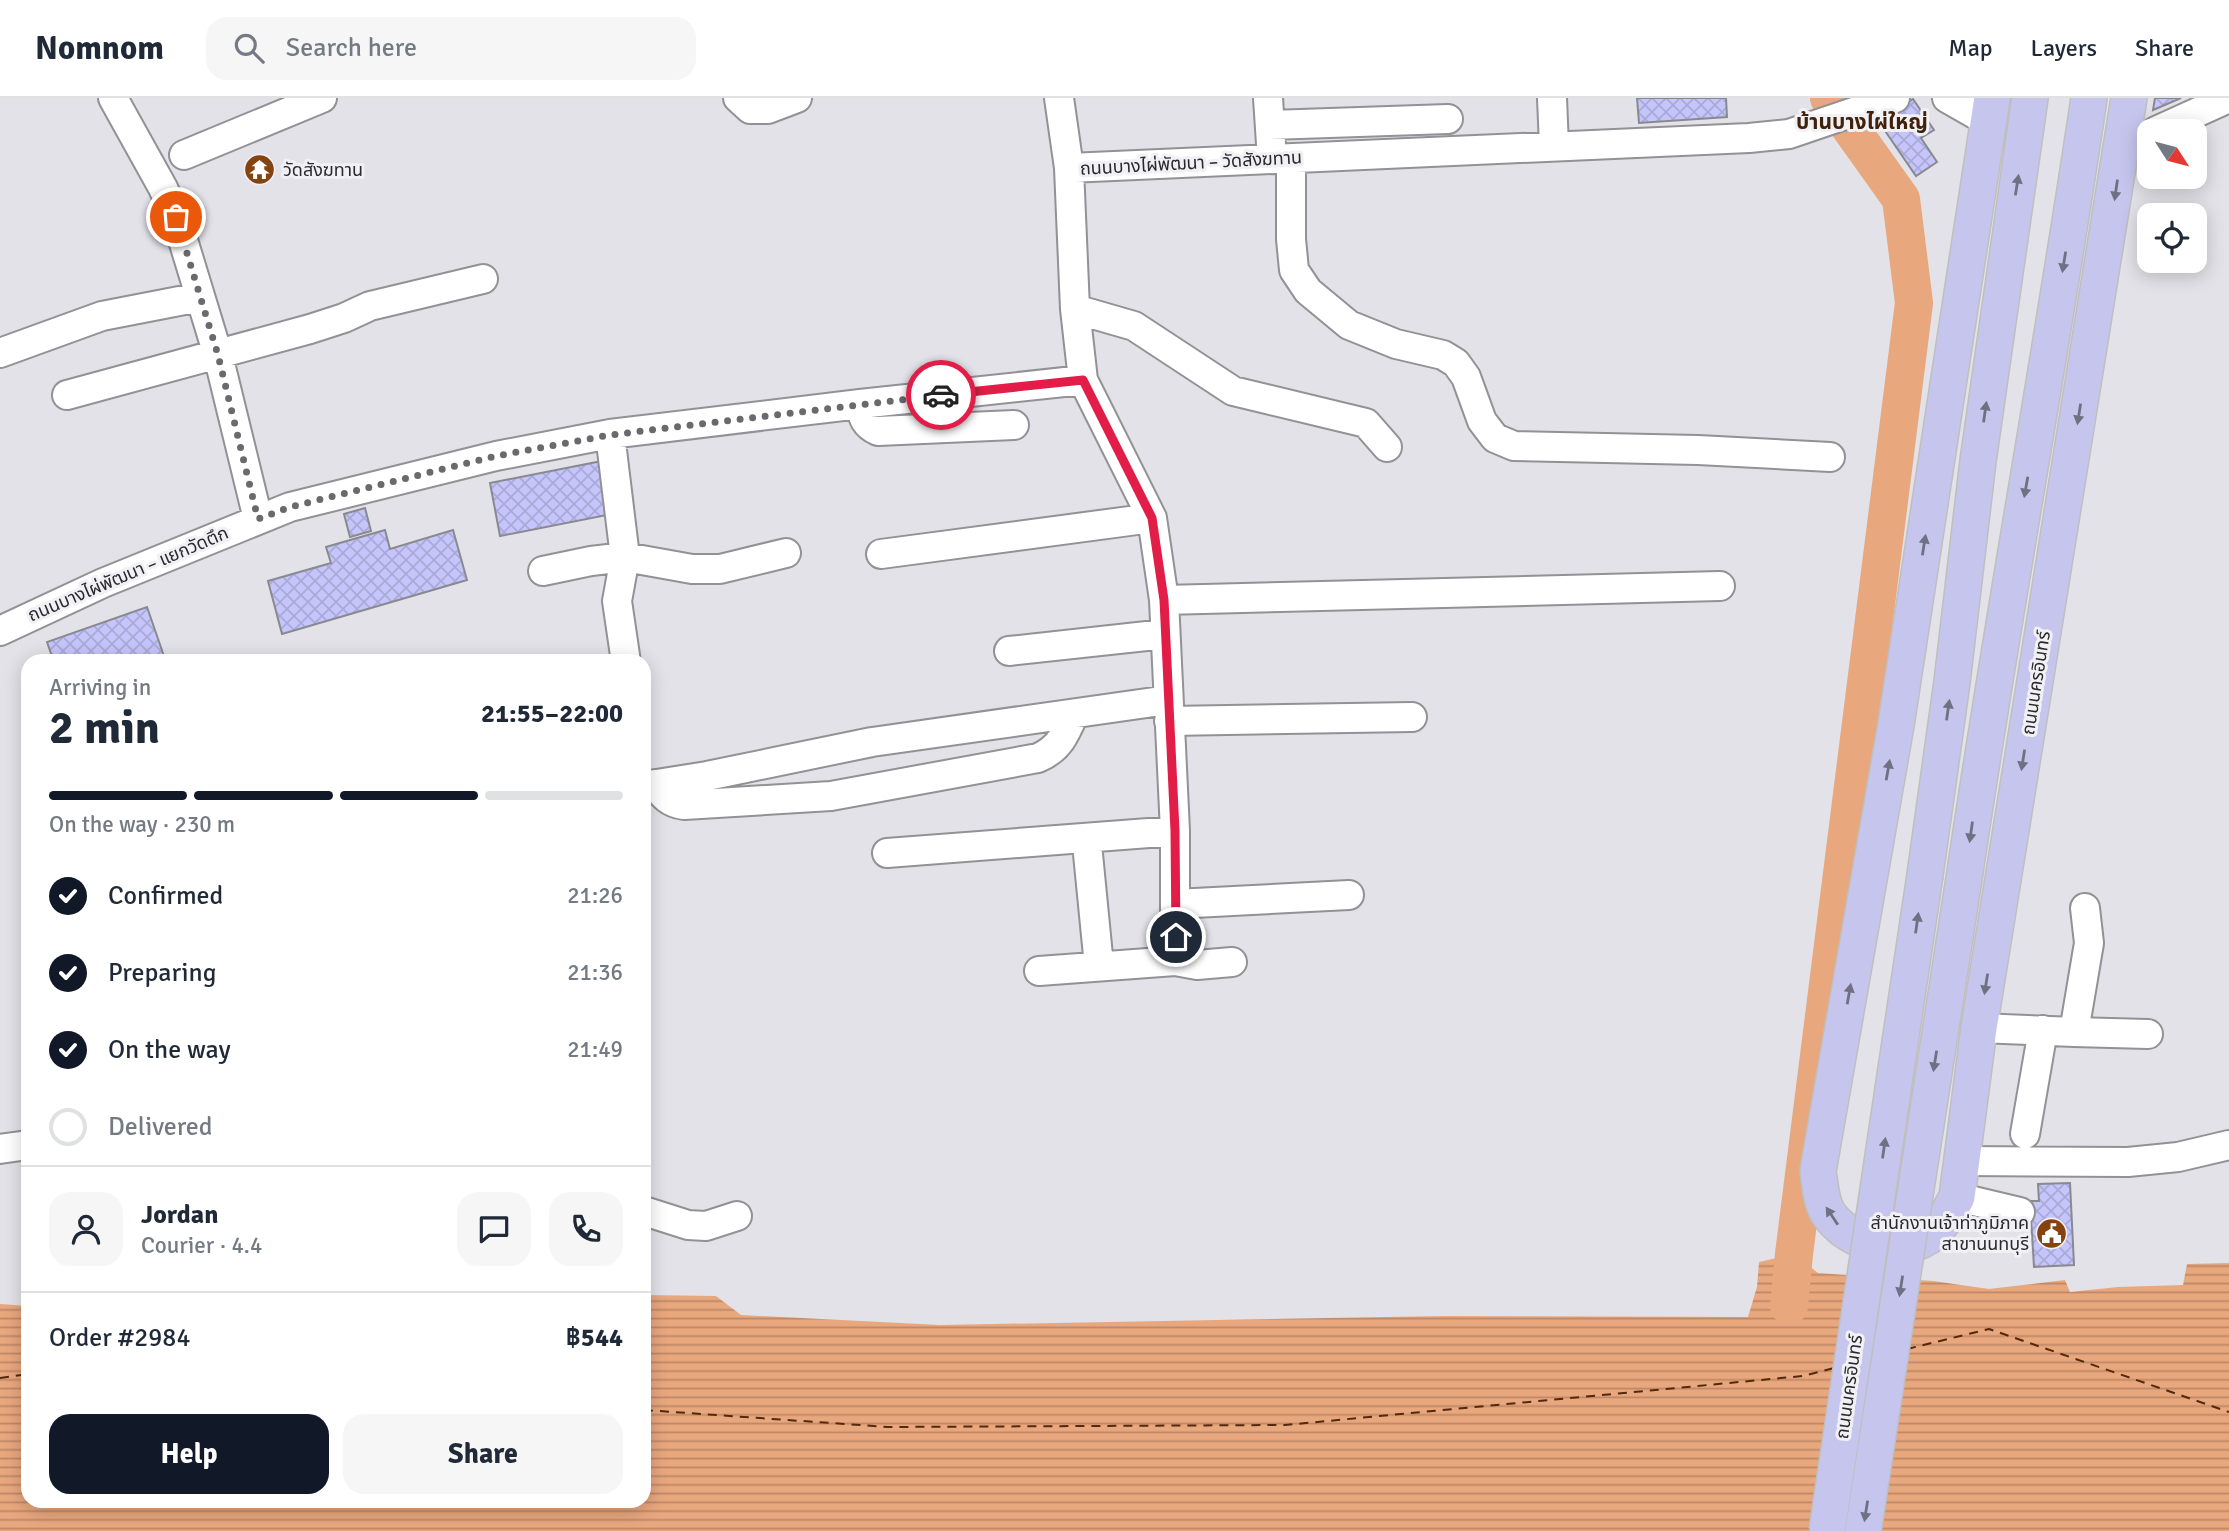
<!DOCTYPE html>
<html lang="en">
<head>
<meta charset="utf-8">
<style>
	body { margin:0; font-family:Signika,"Noto Sans Thai",sans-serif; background:#f6f6f7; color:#1f2937; height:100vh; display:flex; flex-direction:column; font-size:26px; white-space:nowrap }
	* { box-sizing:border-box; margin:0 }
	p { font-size:23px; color:#747a83 }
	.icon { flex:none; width:38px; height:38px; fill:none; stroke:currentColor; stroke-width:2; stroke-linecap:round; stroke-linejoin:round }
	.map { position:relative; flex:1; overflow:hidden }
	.sheet { position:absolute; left:21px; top:556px; width:630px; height:854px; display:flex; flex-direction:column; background:#fff; border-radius:21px; box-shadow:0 4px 18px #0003 }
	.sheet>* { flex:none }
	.needle { width:46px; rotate:126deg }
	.buttons { position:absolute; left:2137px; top:21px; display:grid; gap:14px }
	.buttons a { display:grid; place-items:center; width:70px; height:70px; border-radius:14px; background:#fff; box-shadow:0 4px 18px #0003; font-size:35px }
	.pin { position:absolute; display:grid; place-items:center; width:60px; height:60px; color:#fff; margin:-30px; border:4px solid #fff; border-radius:50%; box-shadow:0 2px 7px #0007 }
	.courier { position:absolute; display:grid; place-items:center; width:70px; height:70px; margin:-35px; border:5px solid #e11d48; border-radius:50%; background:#fff; color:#222; box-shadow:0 2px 9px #0007 }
	.head em { font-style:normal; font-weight:800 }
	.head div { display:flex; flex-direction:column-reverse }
	.head { display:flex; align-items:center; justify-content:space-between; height:119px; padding:0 28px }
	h1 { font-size:46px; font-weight:800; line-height:52px }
	.bar { display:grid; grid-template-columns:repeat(4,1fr); gap:10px 7px; align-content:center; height:84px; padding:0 28px }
	.bar i { height:9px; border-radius:5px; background:#e0e1e3 }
	.bar .selected { background:#111827 }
	.bar p { grid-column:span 4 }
	.line { display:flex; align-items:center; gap:18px; padding:0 28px; border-top:2px solid #e0e1e3 }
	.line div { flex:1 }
	.round { display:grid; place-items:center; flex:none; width:74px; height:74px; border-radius:21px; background:#f6f6f7 }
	ol { padding:0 28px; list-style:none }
	li { display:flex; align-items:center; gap:21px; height:77px }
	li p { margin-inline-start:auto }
	li .icon { padding:7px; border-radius:50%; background:#111827; color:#fff; stroke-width:4 }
	li:last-child { color:#747a83 }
	li i { width:38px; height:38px; border:4px solid #e0e1e3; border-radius:50% }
	.primary-button { display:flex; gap:14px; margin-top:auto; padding:14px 28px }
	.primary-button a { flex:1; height:80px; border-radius:21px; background:#111827; color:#fff; font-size:28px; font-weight:800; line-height:80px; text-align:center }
	.primary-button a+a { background:#f6f6f7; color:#1f2937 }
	header { display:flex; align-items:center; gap:42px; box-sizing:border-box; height:98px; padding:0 35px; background:#fff; border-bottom:2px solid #e0e1e3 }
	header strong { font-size:33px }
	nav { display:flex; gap:38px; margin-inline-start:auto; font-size:24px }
	.search { width:490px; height:63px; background:#f6f6f7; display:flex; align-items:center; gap:18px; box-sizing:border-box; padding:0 24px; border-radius:21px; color:#747a83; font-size:26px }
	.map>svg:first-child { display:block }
	.water { fill:url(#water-rules) }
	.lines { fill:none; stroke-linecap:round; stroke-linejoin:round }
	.river { stroke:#e9a77e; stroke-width:38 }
	.ferry { stroke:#53290a; stroke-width:2; stroke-dasharray:9 7; stroke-linecap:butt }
	.building { fill:url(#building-cross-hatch); stroke:#898a8f; stroke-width:2 }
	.minor-casing { stroke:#919196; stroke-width:32 }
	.major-casing { stroke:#bfbfc0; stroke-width:38 }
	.minor { stroke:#fff; stroke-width:28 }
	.major { stroke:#c6c5ed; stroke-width:35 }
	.major-bridge-casing { stroke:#bfbfc0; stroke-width:38; stroke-linecap:butt }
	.major-bridge { stroke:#c6c5ed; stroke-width:35 }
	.oneway { fill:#707083 }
	.done { stroke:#6a6a6e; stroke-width:7; stroke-dasharray:0 12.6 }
	.route { stroke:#e11d48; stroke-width:9 }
	.labels { text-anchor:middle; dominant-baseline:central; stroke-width:6; stroke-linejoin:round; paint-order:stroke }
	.street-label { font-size:18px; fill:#2a2a2c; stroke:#f0f0f5 }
	.poi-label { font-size:18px; fill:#2a2a2c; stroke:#f0f0f5; text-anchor:start }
	.quarter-label { font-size:21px; font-weight:bold; fill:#41210a; stroke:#f0f0f5 }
</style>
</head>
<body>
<header>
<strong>Nomnom</strong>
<div class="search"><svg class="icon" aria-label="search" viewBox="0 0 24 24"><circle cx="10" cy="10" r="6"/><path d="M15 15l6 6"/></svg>Search here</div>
<nav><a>Map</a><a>Layers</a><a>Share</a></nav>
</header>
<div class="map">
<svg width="2229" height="1433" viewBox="0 0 2229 1433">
	<defs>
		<pattern id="water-rules" width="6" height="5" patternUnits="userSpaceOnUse" patternTransform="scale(1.75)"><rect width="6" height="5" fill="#e9a77e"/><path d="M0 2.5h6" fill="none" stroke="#bd8867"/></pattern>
		<pattern id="building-cross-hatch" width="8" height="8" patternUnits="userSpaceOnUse" patternTransform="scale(1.75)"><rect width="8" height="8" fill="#c5c5fc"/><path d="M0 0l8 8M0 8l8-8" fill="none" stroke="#a9a9d8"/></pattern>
	</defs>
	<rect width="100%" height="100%" fill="#e2e2e8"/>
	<path class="water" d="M1794,1156l24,19 115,8 56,8 76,-9 5,12 48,-5 65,-2 4,-21 42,-1v268h-2229v-227l28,2v196h616v-207l72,1 25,19 199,10 505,-9 303,1 9,-30 2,-25z"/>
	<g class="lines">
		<path class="river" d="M1789,1208l5,-52 120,-951 -13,-104 -72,-101"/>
		<path class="ferry" d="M1907,1251l82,-20 240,83
			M0,1280l28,-4
			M644,1312l244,17 397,-2 518,-49 31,-8"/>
	</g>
	<path class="building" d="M1637,0h89l1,19 -88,6z
		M2155,0h26l-28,12z
		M1913,1l21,31 -13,8 16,24 -21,14 -37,-54z
		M607,362l10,53 -117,23 -10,-53z
		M365,410l6,23 -21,6 -6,-23z
		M385,432l5,19 63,-19 14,50 -185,54 -14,-53 63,-18 -5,-16z
		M147,509l19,55h-112l-7,-20z
		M2070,1085l4,82 -40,2 -4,-66h9l-1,-17z"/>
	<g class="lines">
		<defs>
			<path id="minor" d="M113,0l50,90 13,29 42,138 40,164
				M738,0l12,11h18l29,-11
				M1268,0l3,46
				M1552,0l2,48
				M1947,0l42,24
				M1270,27l178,-6
				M2156,33l73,-33
				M184,57l138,-57
				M1291,61v80l3,31 14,21 41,34 47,19 47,11 13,8 10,14 16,44 13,17 19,8 184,4 132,7
				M1069,70l680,-30 40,-4 106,-36
				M1075,211l59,17 99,65 133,32 21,24
				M0,255l102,-37 98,-19
				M67,297l243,-66 34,-11 26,-12 113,-27
				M860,306c3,13 4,21 18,27l136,-6
				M610,336l15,123 67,12h28l66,-16
				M881,456l271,-36
				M543,473l48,-10 34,-4 -8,44 9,61
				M1164,502l556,-14
				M0,533l103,-48 187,-76 206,-51 114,-22 250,-30 223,-24
				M1009,553l156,-17
				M1169,623l243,-4
				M655,686c8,12 14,19 29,21l147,-9 207,-38c21,-9 27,-23 36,-44
				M644,688l63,-10 165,-34 296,-42
				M887,755l288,-22
				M1088,756l11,112
				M1175,806l174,-9
				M1175,863l22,4 35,-3
				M1039,873l136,-10v-130l-11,-231 -12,-82 -69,-138 -8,-71 -6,-141 -10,-70
				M1979,930l95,4 15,-89 -4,-35
				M2074,934l74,2
				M2025,1036l18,-104
				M0,1051l28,-4
				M1964,1063l164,1 50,-5 51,-12
				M1957,1099l63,15
				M644,1113l44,14 18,1 31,-10"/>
			<path id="major" d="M1992,0l-96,627 -78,446c2,13 3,31 10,42 21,32 74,46 105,20 11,-10 17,-23 24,-36l22,-169 150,-930
				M1965,774c38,-258 86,-515 124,-774
				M1925,777l27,-193 26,-221 52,-363"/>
		</defs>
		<use href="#minor" class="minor-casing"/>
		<use href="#major" class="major-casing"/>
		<use href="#minor" class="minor"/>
		<use href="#major" class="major"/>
		<defs>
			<path id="major-bridge" d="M1827,1433l98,-656
				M1863,1433l102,-659"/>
		</defs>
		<use href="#major-bridge" class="major-bridge-casing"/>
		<use href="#major-bridge" class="major-bridge"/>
	</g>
	<defs><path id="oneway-solid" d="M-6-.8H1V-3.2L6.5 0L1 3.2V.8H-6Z" transform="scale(1.75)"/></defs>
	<g class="oneway">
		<use href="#oneway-solid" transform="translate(2017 87) rotate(-81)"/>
		<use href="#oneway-solid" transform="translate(2116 92) rotate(98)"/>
		<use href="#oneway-solid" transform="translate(2064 164) rotate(99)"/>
		<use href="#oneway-solid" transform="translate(1985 314) rotate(-82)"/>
		<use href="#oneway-solid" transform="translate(2079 316) rotate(99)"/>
		<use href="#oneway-solid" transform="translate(2026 389) rotate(100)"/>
		<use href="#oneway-solid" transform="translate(1924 447) rotate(-81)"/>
		<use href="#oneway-solid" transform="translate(1948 612) rotate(-82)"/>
		<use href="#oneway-solid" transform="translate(2023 662) rotate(99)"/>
		<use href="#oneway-solid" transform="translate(1888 672) rotate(-80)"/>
		<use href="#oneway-solid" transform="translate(1971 734) rotate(98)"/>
		<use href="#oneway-solid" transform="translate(1917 825) rotate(-82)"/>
		<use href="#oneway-solid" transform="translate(1986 886) rotate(99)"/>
		<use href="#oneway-solid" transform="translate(1849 896) rotate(-80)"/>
		<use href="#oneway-solid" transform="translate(1935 963) rotate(99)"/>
		<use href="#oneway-solid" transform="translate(1884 1050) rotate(-82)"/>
		<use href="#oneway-solid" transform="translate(1832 1118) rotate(-124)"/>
		<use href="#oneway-solid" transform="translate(1901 1188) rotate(99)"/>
		<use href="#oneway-solid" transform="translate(1866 1413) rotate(99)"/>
	</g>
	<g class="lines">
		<path class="done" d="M176,119l42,138 40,164 32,-12 206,-51 114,-21 331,-40"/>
		<path class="route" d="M941,297l142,-15 69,138 12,82 11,231 1,106"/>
	</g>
	<defs>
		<symbol id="temple-disc" viewBox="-11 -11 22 22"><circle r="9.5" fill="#84430f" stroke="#f0f0f5"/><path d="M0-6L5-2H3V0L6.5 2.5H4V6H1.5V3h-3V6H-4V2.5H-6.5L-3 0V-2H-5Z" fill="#fff"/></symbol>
		<symbol id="civic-disc" viewBox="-11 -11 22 22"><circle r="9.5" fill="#84430f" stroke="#f0f0f5"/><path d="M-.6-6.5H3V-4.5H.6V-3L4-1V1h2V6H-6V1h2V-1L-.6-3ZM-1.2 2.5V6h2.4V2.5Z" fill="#fff"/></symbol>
	</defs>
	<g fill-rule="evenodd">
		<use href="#temple-disc" x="242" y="54" width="35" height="35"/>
		<use href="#civic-disc" x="2034" y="1118" width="35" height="35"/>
	</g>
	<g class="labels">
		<g class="street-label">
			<text transform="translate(1191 65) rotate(-3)">ถนนบางไผ่พัฒนา – วัดสังฆทาน</text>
			<text transform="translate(128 476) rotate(-23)">ถนนบางไผ่พัฒนา – แยกวัดตึก</text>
			<text transform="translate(2036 585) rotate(-81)">ถนนนครอินทร์</text>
			<text transform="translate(1849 1289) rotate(-82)">ถนนนครอินทร์</text>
		</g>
		<g class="poi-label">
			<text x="283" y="72">วัดสังฆทาน</text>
			<text x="2029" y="1125" text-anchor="end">สำนักงานเจ้าท่าภูมิภาค<tspan x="2029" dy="21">สาขานนทบุรี</tspan></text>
		</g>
		<g class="quarter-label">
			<text x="1862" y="24">บ้านบางไผ่ใหญ่</text>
		</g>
	</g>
</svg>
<div class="buttons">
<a><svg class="needle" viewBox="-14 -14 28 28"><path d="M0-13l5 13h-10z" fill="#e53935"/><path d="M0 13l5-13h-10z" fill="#747a83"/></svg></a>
<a><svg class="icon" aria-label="locate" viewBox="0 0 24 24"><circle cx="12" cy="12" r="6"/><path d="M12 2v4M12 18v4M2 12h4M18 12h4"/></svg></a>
</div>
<div class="pin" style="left:176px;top:119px;background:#ea580c"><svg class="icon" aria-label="bag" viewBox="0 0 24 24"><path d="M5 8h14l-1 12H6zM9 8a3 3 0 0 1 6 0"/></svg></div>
<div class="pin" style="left:1176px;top:839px;background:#1f2937"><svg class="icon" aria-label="home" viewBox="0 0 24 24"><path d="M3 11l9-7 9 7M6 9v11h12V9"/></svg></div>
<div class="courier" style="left:941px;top:297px"><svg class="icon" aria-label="car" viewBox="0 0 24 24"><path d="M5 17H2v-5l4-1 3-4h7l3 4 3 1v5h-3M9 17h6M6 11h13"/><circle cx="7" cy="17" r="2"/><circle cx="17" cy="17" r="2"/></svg></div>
<section class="sheet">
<div class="head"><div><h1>2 min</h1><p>Arriving in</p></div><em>21:55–22:00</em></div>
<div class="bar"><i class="selected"></i><i class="selected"></i><i class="selected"></i><i></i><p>On the way · 230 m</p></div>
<ol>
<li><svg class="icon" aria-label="check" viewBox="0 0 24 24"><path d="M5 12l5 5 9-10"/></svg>Confirmed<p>21:26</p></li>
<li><svg class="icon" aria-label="check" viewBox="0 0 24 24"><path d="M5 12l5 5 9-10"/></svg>Preparing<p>21:36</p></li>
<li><svg class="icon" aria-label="check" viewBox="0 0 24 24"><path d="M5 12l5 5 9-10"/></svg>On the way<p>21:49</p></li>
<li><i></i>Delivered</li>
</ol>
<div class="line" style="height:126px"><a class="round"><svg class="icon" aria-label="person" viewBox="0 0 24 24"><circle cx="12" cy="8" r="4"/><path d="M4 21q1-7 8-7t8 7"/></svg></a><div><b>Jordan</b><p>Courier · 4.4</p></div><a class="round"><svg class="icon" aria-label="chat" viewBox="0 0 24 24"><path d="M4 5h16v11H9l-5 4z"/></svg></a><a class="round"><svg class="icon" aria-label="phone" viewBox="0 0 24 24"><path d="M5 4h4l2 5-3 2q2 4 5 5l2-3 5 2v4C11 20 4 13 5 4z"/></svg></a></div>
<div class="line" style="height:91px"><div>Order #2984</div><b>฿544</b></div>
<div class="primary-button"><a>Help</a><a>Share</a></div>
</section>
</div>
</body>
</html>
